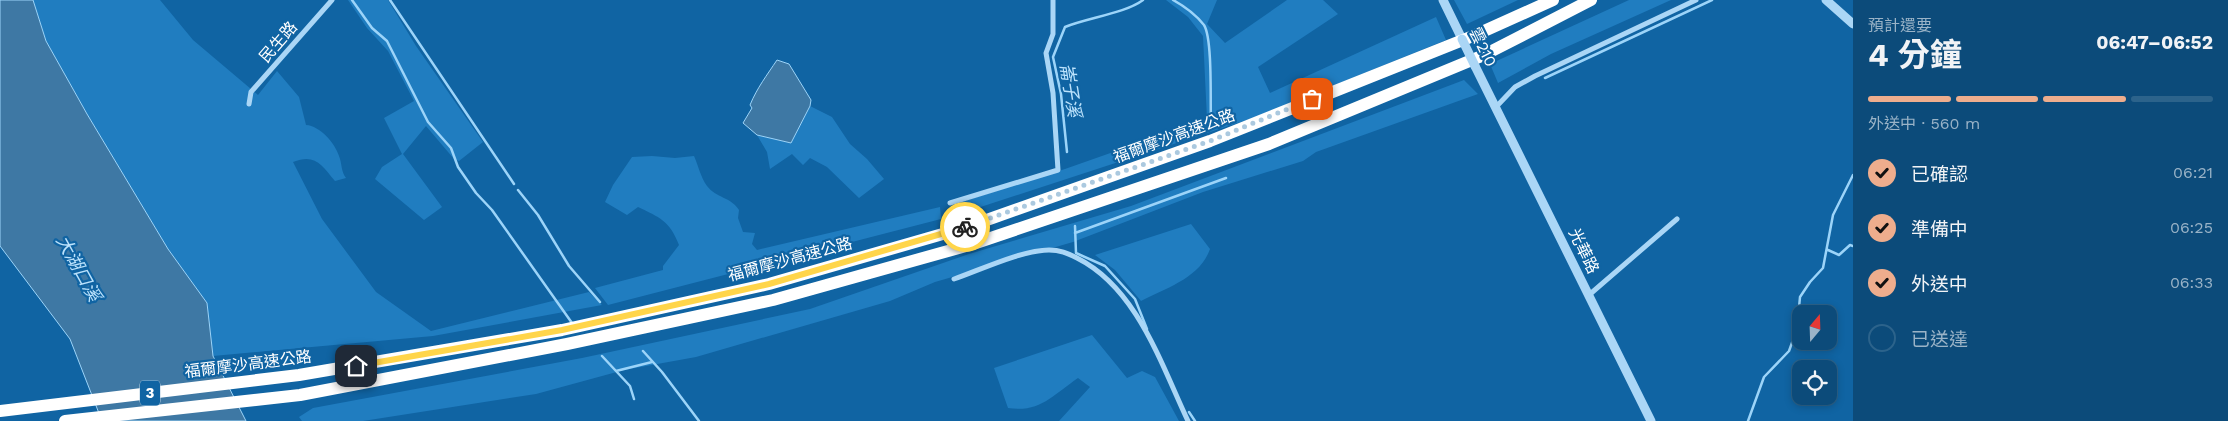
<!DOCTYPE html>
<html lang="zh-TW">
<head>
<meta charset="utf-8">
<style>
	body { margin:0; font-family:"Work Sans","Noto Sans TC",sans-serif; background:#15527f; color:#f1f3f6; height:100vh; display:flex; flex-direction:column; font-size:19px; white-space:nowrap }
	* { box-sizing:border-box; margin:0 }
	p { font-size:16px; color:#9ab3c7 }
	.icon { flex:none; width:28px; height:28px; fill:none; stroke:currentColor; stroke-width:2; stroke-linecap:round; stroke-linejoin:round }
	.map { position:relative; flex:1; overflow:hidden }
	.panel { display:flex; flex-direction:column; background:#0c4b7a; width:375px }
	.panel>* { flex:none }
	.needle { width:32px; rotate:19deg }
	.tools { position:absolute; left:1792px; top:305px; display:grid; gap:10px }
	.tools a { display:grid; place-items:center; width:45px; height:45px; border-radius:10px; background:#0c4b7a; box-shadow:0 2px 8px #0003,0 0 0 1px #2c638b; font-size:25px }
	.pin { position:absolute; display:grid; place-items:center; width:42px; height:42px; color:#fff; margin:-21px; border-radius:10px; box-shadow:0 2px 8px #0006 }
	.courier { position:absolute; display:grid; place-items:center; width:50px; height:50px; margin:-25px; border:4px solid #ffd54a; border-radius:50%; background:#fff; color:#222; box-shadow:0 1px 6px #0007 }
	.summary em { font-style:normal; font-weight:700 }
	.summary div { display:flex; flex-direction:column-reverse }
	.summary { display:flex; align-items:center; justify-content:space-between; height:85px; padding:0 15px }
	h1 { font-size:32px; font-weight:700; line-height:38px }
	.bar { display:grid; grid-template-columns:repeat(4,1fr); gap:8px 5px; align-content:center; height:60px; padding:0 15px }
	.bar i { height:6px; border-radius:4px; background:#2c638b }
	.bar .on { background:#eead8d }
	.bar p { grid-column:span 4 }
	ol { padding:0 15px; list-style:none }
	li { display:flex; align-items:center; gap:15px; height:55px }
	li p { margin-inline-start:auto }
	li .icon { padding:5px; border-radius:50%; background:#eead8d; color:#111; stroke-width:4 }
	li:last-child { color:#9ab3c7 }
	li i { width:28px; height:28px; border:2px solid #2c638b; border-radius:50% }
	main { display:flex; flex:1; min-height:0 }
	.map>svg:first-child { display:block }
	.green { fill:#207dc0 }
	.water { fill:#3e78a4; stroke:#9cd4f9 }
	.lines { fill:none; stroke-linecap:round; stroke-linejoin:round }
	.stream { stroke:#9cd4f9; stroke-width:2.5 }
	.minor { stroke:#aad6f6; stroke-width:5 }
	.tertiary { stroke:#aad6f6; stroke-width:9 }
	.motorway { stroke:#fff; stroke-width:12 }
	.tertiary-bridge { stroke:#aad6f6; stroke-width:9 }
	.done { stroke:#abc9df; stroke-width:5; stroke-dasharray:0 9 }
	.route { stroke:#ffd54a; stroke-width:6 }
	.labels { text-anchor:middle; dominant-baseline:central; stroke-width:4.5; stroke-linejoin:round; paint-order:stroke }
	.shield { fill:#1064a3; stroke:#b7d0e3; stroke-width:1 }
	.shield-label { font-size:15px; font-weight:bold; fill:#fff }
	.street-label { font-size:16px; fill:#fff; stroke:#1064a3 }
	.water-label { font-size:18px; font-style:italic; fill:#bbe2fc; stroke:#1064a3 }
</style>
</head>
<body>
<main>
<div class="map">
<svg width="1853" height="421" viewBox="0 0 1853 421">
	<rect width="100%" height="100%" fill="#1064a3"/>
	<path class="green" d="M33,0h127l33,40 65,55 19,-24 22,26 7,28c14,1 29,18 33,31 3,7 2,16 7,22l-11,3c-13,-16 -20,-28 -42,-19l29,57 54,73 55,39 158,-39 13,13 -169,31 -220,20 -6,-53 -39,-54 -81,-135 -41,-73z
		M348,0h40l28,46 67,96 -24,19 -5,-2 -28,-33 -23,28 39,53 -18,13 -49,-41 7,-12 20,-13 -18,-36 30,-17 -26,-50 -21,-23z
		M1166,0h51l-10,24 18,19 62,-43h36l15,14 -80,53 12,26 166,-76 10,23 -193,78 -297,97 -1,-11 110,-35 142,-50 -4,-83 -15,-19z
		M1454,0h64l-51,24z
		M1629,0h42l-120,54 -53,29 -8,-19z
		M1464,80l14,14 -162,58 -13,9 -100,31 -130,50 -138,40 -45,19 -194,56 -72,13 -88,24 -173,27h-61l-3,-4 14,-9 269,-50 228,-49 159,-55 162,-48z
		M810,106l22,11 18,27 17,15 17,20 -25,19 -32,-31 -17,-9 -7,7 -11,-11 -22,15 -3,-17 -10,-17 34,8z
		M652,156l23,2 19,-2c4,9 7,22 13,30 9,12 24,11 32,24l-1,8 5,14 12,1 -3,11 5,6 183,-43 1,12 -333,86 -13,-17 68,-18v-4l16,-21c-9,-24 -20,-28 -41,-38l-11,8 -22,-13 8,-17 19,-28z
		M1191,224l19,25c-10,29 -44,39 -69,52l-26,-31 -20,-15z
		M1092,335l35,43 15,-7 13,6 24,44h-120l31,-34 -12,-9c-25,17 -38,35 -70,30l-14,-40z"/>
	<path class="water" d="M0,0h33l13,41 41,73 81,135 39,54 6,53 33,65h-144l-32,-82 -70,-93z
		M777,60l12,4 22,36 -1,6 -19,37 -34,-8 -14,-12 9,-15 -2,-3c7,-17 17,-30 27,-45z"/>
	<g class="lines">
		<path class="stream" d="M352,0l20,28 15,13 41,81 23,26 7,19 18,26 16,17 80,113
			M390,0l124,184
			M1173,0c11,6 23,15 31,25 9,14 6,82 7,102
			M1545,78l167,-78
			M1067,152l-6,-58 -8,-37 12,-30c22,-9 61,-14 78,-27
			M518,190l20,25 31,51 31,36
			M1075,226l1,27 29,13 30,33 12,30
			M1075,233l151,-55
			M1828,250l11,5 11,-10 3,1
			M643,351l19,21 37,49
			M602,356l28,30 4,13
			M616,371l36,-9
			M1189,412l6,9
			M1748,421l16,-44 25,-26 8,-22 3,-32 10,-15 13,-14 10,-53 20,-40"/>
		<path class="minor" d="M249,104l2,-12 81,-92
			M1496,107l19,-20 20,-11 161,-76
			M950,203l108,-33 -5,-77 -7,-40 7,-19v-34
			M954,279c26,-9 68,-29 95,-29 11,0 18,3 28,8 60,30 84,106 111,163
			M1589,295l88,-76"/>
		<path class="tertiary" d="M1443,0l19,39
			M1826,0l27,24
			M1475,66l176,355"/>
		<path class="motorway" d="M0,411l299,-36 263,-45 207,-46 198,-57 243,-86 263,-105 80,-36
			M65,421l235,-26 267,-51 206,-44 200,-56 296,-100 215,-89 107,-55"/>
		<path class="tertiary-bridge" d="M1462,39l13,27"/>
	</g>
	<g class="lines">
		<path class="done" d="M965,227l245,-86 102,-42"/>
		<path class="route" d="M356,366l206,-36 207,-46 196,-57"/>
	</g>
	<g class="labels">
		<rect class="shield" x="140" y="380.5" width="20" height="25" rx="4"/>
		<g class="shield-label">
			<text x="150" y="393">3</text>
		</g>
		<g class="street-label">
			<text transform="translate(278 42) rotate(-49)">民生路</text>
			<text transform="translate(1483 47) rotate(64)">雲210</text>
			<text transform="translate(1174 136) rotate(-20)">福爾摩沙高速公路</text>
			<text transform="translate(1584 251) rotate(64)">光華路</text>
			<text transform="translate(790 259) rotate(-15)">福爾摩沙高速公路</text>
			<text transform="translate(248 364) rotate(-7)">福爾摩沙高速公路</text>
		</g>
		<g class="water-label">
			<text transform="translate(1071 90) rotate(81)">崙子溪</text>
			<text transform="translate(79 268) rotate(61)">大湖口溪</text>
		</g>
	</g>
</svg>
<div class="tools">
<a><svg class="needle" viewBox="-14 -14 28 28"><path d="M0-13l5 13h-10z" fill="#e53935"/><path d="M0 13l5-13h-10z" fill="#9ab3c7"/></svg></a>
<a><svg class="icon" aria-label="locate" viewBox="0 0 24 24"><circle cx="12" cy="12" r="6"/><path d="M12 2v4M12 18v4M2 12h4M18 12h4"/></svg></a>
</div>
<div class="pin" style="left:1312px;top:99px;background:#ea580c"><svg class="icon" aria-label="bag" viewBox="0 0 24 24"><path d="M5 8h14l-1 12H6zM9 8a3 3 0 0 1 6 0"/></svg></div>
<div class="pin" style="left:356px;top:366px;background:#1f2937"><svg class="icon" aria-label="home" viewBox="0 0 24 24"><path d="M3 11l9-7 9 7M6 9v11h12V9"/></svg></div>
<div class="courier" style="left:965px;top:227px"><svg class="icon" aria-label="bike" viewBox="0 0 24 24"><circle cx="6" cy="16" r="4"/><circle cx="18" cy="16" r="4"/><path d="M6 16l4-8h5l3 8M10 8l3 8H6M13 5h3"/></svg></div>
</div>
<section class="panel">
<div class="summary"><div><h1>4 分鐘</h1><p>預計還要</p></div><em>06:47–06:52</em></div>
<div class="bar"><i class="on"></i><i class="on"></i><i class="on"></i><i></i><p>外送中 · 560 m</p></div>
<ol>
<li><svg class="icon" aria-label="check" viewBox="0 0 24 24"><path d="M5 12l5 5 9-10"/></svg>已確認<p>06:21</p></li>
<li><svg class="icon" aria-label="check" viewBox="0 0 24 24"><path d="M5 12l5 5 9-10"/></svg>準備中<p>06:25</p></li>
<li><svg class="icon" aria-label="check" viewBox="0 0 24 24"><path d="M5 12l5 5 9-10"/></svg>外送中<p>06:33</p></li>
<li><i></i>已送達</li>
</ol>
</section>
</main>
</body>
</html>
